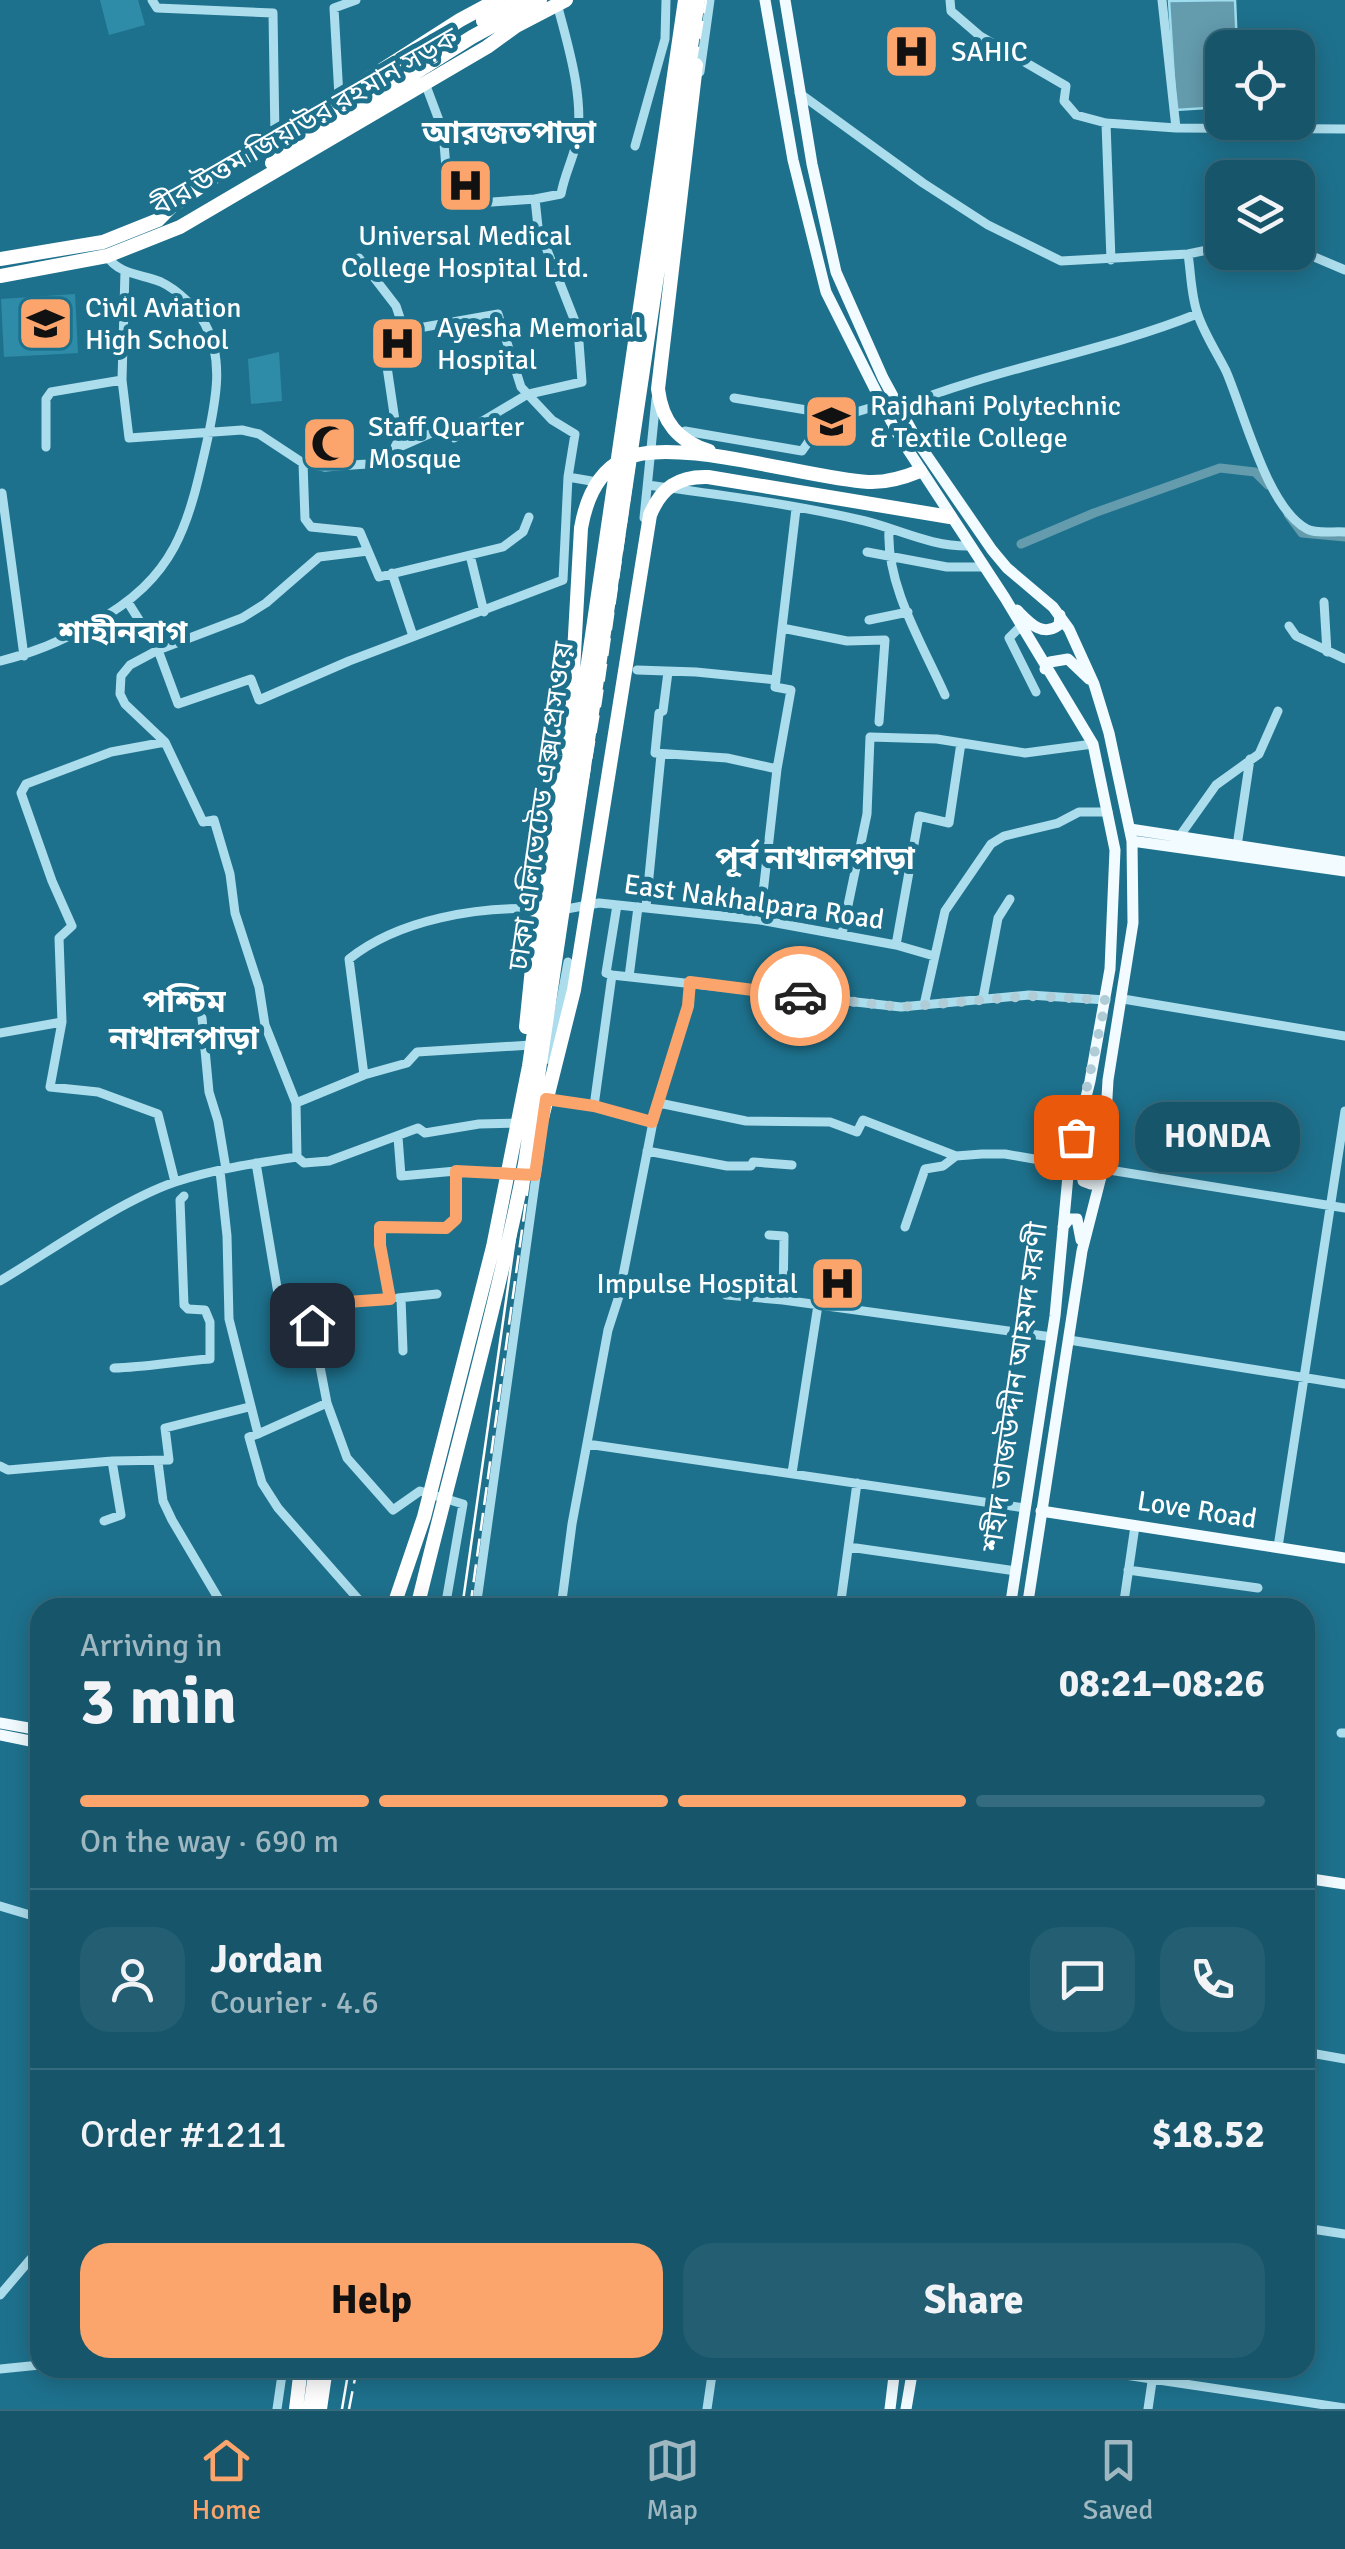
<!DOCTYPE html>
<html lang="en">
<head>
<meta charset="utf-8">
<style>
	body { margin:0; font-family:Signika,"Noto Sans Bengali",sans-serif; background:#235e72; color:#f1f3f6; height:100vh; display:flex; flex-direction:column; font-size:38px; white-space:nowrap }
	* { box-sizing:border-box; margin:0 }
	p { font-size:32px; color:#9eb7c1 }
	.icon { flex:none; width:55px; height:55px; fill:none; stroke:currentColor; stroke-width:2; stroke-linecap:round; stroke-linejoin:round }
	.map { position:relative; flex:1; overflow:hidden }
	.panel { position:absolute; left:30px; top:1598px; width:1285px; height:780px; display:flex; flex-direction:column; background:#16556a; border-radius:30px; box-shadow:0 5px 25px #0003,0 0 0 2px #356b7e }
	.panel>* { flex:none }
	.fabs { position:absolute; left:1205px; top:30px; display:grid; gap:20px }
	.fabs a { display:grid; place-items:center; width:110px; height:110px; border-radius:20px; background:#16556a; box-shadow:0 5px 25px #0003,0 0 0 2px #356b7e; font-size:50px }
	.pin { position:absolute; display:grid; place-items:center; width:85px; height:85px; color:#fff; margin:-42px; border-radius:20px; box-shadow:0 5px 15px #0006 }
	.courier { position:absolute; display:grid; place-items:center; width:100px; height:100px; margin:-50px; border:8px solid #fba46b; border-radius:50%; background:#fff; color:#222; box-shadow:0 2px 12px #0007 }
	.bubble { position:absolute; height:70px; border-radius:30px; background:#16556a; box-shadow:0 5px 25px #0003,0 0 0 2px #356b7e; font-size:32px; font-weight:700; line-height:70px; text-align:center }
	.summary em { font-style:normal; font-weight:700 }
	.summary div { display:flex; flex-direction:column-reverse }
	.summary { display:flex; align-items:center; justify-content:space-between; height:170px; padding:0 50px }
	h1 { font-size:65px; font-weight:700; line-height:75px }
	.bar { display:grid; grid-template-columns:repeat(4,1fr); gap:15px 10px; align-content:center; height:120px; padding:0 50px }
	.bar i { height:12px; border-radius:8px; background:#356b7e }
	.bar .on { background:#fba46b }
	.bar p { grid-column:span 4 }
	.line { display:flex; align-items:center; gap:25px; padding:0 50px; border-top:2px solid #356b7e }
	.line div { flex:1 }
	.round { display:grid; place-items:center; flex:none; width:105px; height:105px; border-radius:30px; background:#235e72 }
	.button { display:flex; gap:20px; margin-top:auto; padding:20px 50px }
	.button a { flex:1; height:115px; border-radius:30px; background:#fba46b; color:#111; font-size:40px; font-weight:700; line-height:115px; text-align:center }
	.button a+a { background:#235e72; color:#f1f3f6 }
	.tabs { display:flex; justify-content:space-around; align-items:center; height:140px; border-top:2px solid #356b7e; background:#16556a; font-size:28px; color:#9eb7c1 }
	.tabs a { display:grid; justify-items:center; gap:5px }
	.tabs .on { color:#fba46b }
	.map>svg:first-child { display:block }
	.green { fill:#2f8ca9 }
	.water { fill:#649cae; stroke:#9fddee; stroke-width:2.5 }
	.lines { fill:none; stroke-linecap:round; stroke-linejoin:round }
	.canal { stroke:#649cae; stroke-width:9 }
	.minor { stroke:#acddec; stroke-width:9 }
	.major { stroke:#f2fbff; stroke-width:11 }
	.highway { stroke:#fff; stroke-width:14 }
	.tram { stroke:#fff; stroke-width:2.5 }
	.rail { stroke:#fff; stroke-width:2.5; stroke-dasharray:18 8; stroke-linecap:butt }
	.done { stroke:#b0cdd7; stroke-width:10; stroke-dasharray:0 18 }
	.route { stroke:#fba46b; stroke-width:12 }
	.labels { text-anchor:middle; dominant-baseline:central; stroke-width:10; stroke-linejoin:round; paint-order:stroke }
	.poi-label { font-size:28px; fill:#fff; stroke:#1e718d; text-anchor:start }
	.street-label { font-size:28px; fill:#fff; stroke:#1e718d }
	.quarter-label { font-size:32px; font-weight:bold; fill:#fff; stroke:#1e718d }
</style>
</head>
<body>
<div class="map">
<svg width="1345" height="2409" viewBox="0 0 1345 2409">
	<rect width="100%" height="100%" fill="#1e718d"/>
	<path class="green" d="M100,0h38l7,25 -36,10z
		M75,294l3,59 -74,4 -3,-58z
		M279,352l3,49 -31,3 -3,-45z"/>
	<path class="water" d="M1235,0l2,47 -15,1v59l-46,3 -7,-109z"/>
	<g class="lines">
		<path class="canal" d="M1288,514l14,19 43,4
			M1021,544l73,-31 126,-45 35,4 13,13"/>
		<path class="minor" d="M152,0l5,8 116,5 2,125
			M950,0l1,11 29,25 86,50 -2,15 12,14 30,8 70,5 169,1
			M1162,0l14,128
			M700,72l10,-72
			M425,83l18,48 6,74 86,-6
			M799,93l124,90 65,42 73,36 127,-7 34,-7
			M339,97l-5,-89 22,-8
			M1106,123l5,137
			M635,146l30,-107 1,-39
			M1298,250l47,20
			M1188,254c3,19 3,43 10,61 7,20 19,38 28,56 18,41 41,137 81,158 9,5 27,2 38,3
			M125,271l-3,109 7,58 113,-8 17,4 44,29 22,4 42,-3 25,-11 6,-12 -12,-81 14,-42 -4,-12 -37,-48
			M529,394l53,-12 -4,-53 -40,-102 -3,-28 26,-5c3,-17 10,-31 14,-46 12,-42 -7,-103 -18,-144
			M734,398l109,18
			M898,408c97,-40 202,-55 299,-94
			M685,431l117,20 7,-10 25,1 9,-26 40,-12
			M46,447v-48l5,-7 71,-12
			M393,450l41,-18 20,6 74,-44
			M303,463l2,56 6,8 49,5 19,45 124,-30 20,-15 6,-15
			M568,477l29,5
			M648,485c72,10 146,19 217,36 36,9 67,26 105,25
			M2,493l22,163
			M644,518l12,-119
			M889,530c-3,56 34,115 56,165
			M867,552l80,15h36
			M470,555l14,57
			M392,573l21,63
			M1324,602l3,50
			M129,604l29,46 20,54 73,-25 8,21 90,-39 214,-81 5,-103 7,-43 -23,-14 -31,-33 -23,-73 -102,18
			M869,620l39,-8
			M1021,626l-12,12 27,54
			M1289,626l7,10 49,23
			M782,628l65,13 38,-1 -6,82
			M0,661c34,-8 62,-20 92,-37 85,-47 96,-97 116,-187 8,-38 16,-78 -3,-113 -9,-16 -27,-34 -44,-42 -19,-8 -42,-7 -54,-26
			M637,670l59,2 80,8
			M668,672l-5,39 -4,2 -4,40 72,5 50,11
			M165,742l-40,-38 -5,-10 1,-18 9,-11 28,-15 84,-32 24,-15 53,-46 49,-6
			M1179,837l37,-52 43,-31 19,-43
			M1237,846l13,-87
			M617,905l-11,68 6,2 289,32 128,-12 77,5
			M646,907l15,-152
			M561,910l38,-7 161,17 136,25 38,11
			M760,920l17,-151 14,-79 -16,-3 21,-178
			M842,934l25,-120 3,-77 67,2 88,14 68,-9
			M896,945l23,-129 30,7 12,-80
			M629,977l9,-70
			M983,998l15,-80 12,-19
			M1123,999l222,37
			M924,1005l21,-94 46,-67 13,-8 54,-13 21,-11h29
			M202,1018l7,74 9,29 8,48
			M62,1022l-3,-84 13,-12 -20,-45 -31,-88 5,-9 85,-32 54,-10 38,80 11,-2 16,54 5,39 24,74 6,38 31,78 1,54
			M0,1033l62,-11 -12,65 48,5 60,22 17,68
			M550,1060l18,-98
			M364,1075l43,-12 10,-11 114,-7
			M546,1099l48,7 59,16
			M296,1103l68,-28 -15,-116c50,-40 130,-53 192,-50
			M659,1103l87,18 84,1 27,10 6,-12 93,36
			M594,1106l18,-131
			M398,1137l3,39 55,-5 53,1
			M647,1151l80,15h24l2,-4 39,3
			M297,1157l7,6 25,-2 89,-33 7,5 54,-9 44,-1
			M256,1163l28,166
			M1103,1169l242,39
			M220,1171l7,65 2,83 29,115 -9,3 13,46 16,25 88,100
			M905,1227l20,-58 18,-3 13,-10 26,-2h23l64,11
			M769,1235l15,1 -1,64
			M0,1281c52,-31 120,-80 175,-99 40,-13 81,-19 122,-25
			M726,1295l57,5 269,37
			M398,1298l39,-4
			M401,1298l2,53
			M1069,1340l276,44
			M114,1368c33,-1 64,-7 96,-9v-37l-5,-12 -17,-1 -4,-4 -4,-105 4,-4
			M327,1403l20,55 46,52 27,-19 43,13 -18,104
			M258,1434l69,-31 -15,-78 37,-2 -2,-20 43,-4 -10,-54 1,-18 65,1 10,-9v-48
			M587,1444l438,64
			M158,1462l5,39 9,19 52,88
			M0,1466l8,4 104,-9
			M792,1473l26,-168
			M104,1521l17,-6 -9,-54 57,-1 -4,-32 84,-21
			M849,1547l167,24
			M1278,1547l67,-436
			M1128,1570l130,18
			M476,1608l65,-468
			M561,1608l11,-84 36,-194 11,-34 34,-174 35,-116 3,-23
			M840,1608l17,-125
			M1123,1608l12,-82
			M1341,1733h4
			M0,1906l40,12
			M1305,2052l40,7
			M1305,2228l40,6
			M0,2295l40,-47
			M198,2368l4,3 44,-3
			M1078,2368l267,40
			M0,2369l40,-4
			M277,2409l6,-41
			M707,2409l6,-41
			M1148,2409l6,-41"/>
		<path class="major" d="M765,0l28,160 33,132 71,141 108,165 88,146 22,106 -5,119 -20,112 -21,84 -14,151 -45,292
			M785,0l27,164 24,108 47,106 36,66 73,106 15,18 46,39 16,22 25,55 15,49 23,108 1,82 -25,157 -5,89 -21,82 -55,357
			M1017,610c12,12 25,28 42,15l1,-10
			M1045,669l5,-7 18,-3 21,20
			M1130,829l215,33
			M1132,841l213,30
			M1079,1143l4,38 8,3 8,-4
			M1063,1227l6,-8h8l4,21
			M1041,1511l304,47
			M0,1723l40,7
			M0,1735l40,8
			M1305,1878l40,6
			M890,2409l5,-41
			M906,2409l7,-41"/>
		<path class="highway" d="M483,21l35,-21
			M696,65l-38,324c4,33 20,52 51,62
			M291,139l50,-30
			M272,163l200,-126 68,-37
			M0,259l103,-17 55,-22 13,-13 48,-33 241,-154 37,-20
			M0,276l107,-20 73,-29 307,-180 29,-21 50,-26
			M526,1027l11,-108 34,-212 10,-179c5,-28 16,-56 43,-69 50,-24 185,20 244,23 19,1 35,-4 52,-11
			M535,1146l39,-156 76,-475c11,-27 28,-39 58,-38l242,40
			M393,1608l31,-91 69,-270 36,-181 156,-1066
			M417,1608c36,-148 78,-295 108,-444l173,-1164
			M296,2409l5,-41
			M310,2409l6,-41
			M320,2409l6,-41"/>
		<path class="tram" d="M462,1608l194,-1356 42,-252
			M342,2409l7,-41"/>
		<path class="rail" d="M470,1608l96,-698 35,-210 63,-447 42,-253
			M349,2409l8,-41"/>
	</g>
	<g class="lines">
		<path class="done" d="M800,996l101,11 129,-11 76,4 -30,137"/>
		<path class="route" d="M312,1325l37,-2 -2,-21 43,-3 -10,-54v-18l66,1 10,-9v-48l79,4 11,-76 48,7 58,16 36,-116 2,-24 110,14"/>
	</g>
	<defs>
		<symbol id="hospital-square" viewBox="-11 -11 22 22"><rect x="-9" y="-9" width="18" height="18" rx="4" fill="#fba46b" stroke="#1e718d"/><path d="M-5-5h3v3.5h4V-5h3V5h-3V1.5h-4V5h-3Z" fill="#111"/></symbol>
		<symbol id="school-square" viewBox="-11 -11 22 22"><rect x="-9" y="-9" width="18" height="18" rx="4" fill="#fba46b" stroke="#1e718d"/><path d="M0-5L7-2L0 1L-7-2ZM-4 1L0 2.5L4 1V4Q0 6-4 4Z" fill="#111"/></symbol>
		<symbol id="university-square" viewBox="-11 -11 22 22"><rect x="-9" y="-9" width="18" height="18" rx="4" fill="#fba46b" stroke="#1e718d"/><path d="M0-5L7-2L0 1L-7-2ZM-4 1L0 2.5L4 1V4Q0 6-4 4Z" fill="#111"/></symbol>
		<symbol id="mosque-square" viewBox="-11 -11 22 22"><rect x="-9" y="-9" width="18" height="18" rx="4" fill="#fba46b" stroke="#1e718d"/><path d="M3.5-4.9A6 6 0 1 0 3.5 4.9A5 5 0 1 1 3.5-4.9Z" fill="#111"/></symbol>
	</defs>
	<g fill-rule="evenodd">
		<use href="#hospital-square" x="880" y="20" width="63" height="63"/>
		<use href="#hospital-square" x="434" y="154" width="63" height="63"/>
		<use href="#school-square" x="14" y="292" width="63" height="63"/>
		<use href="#hospital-square" x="366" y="312" width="63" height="63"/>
		<use href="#university-square" x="800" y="390" width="63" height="63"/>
		<use href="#mosque-square" x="298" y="412" width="63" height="63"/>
		<use href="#hospital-square" x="806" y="1252" width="63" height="63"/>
	</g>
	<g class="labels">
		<g class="poi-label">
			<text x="951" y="52">SAHIC</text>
			<text x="465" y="236" text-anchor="middle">Universal Medical<tspan x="465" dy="32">College Hospital Ltd.</tspan></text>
			<text x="85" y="308">Civil Aviation<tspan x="85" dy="32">High School</tspan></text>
			<text x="437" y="328">Ayesha Memorial<tspan x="437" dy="32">Hospital</tspan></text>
			<text x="870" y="406">Rajdhani Polytechnic<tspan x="870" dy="32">&amp; Textile College</tspan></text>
			<text x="368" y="427">Staff Quarter<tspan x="368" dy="32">Mosque</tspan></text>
			<text x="798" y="1284" text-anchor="end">Impulse Hospital</text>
		</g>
		<g class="street-label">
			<text transform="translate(305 122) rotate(-30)">বীর উত্তম জিয়াউর রহমান সড়ক</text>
			<text transform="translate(541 806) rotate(-82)">ঢাকা এলিভেটেড এক্সপ্রেসওয়ে</text>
			<text transform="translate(754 902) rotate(8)">East Nakhalpara Road</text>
			<text transform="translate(1015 1387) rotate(-82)">শহীদ তাজউদ্দীন আহমদ সরণী</text>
			<text transform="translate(1197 1510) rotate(9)">Love Road</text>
		</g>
		<g class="quarter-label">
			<text x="509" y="132">আরজতপাড়া</text>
			<text x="123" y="632">শাহীনবাগ</text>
			<text x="815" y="858">পূর্ব নাখালপাড়া</text>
			<text x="184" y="1001">পশ্চিম<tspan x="184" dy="37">নাখালপাড়া</tspan></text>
		</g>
	</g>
</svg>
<div class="fabs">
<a><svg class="icon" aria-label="locate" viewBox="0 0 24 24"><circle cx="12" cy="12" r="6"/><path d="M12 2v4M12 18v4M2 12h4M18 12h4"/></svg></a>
<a><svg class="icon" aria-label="layers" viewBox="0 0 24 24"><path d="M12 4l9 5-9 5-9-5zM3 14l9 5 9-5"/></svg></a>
</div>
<div class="pin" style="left:1076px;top:1137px;background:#ea580c"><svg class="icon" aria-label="bag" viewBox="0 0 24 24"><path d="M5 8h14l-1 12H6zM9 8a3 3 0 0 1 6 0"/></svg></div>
<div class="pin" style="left:312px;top:1325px;background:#1f2937"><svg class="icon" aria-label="home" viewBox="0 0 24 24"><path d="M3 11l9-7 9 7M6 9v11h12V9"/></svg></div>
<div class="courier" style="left:800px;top:996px"><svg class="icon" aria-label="car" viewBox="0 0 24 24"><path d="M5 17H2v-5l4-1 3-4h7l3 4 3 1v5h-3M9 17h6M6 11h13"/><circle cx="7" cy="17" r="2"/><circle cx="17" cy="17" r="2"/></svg></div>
<div class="bubble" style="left:1135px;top:1102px;width:165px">HONDA</div>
<section class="panel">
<div class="summary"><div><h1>3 min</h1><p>Arriving in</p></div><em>08:21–08:26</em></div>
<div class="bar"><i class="on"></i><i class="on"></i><i class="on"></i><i></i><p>On the way · 690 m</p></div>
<div class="line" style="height:180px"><a class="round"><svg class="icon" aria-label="person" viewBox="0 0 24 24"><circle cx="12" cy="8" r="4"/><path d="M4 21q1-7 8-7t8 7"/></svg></a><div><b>Jordan</b><p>Courier · 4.6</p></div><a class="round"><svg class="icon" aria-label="chat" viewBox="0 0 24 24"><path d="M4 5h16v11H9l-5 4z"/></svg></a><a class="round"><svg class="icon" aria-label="phone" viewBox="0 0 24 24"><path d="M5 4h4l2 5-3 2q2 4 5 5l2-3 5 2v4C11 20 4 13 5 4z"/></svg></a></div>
<div class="line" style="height:130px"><div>Order #1211</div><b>$18.52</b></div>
<div class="button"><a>Help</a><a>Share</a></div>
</section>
</div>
<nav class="tabs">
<a class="on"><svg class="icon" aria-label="home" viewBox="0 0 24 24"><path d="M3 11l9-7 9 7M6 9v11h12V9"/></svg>Home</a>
<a><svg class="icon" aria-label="map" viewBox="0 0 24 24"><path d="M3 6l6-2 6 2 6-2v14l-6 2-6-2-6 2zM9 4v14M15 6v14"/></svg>Map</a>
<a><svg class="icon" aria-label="saved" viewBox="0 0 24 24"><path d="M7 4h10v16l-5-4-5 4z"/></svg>Saved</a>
</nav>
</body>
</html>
